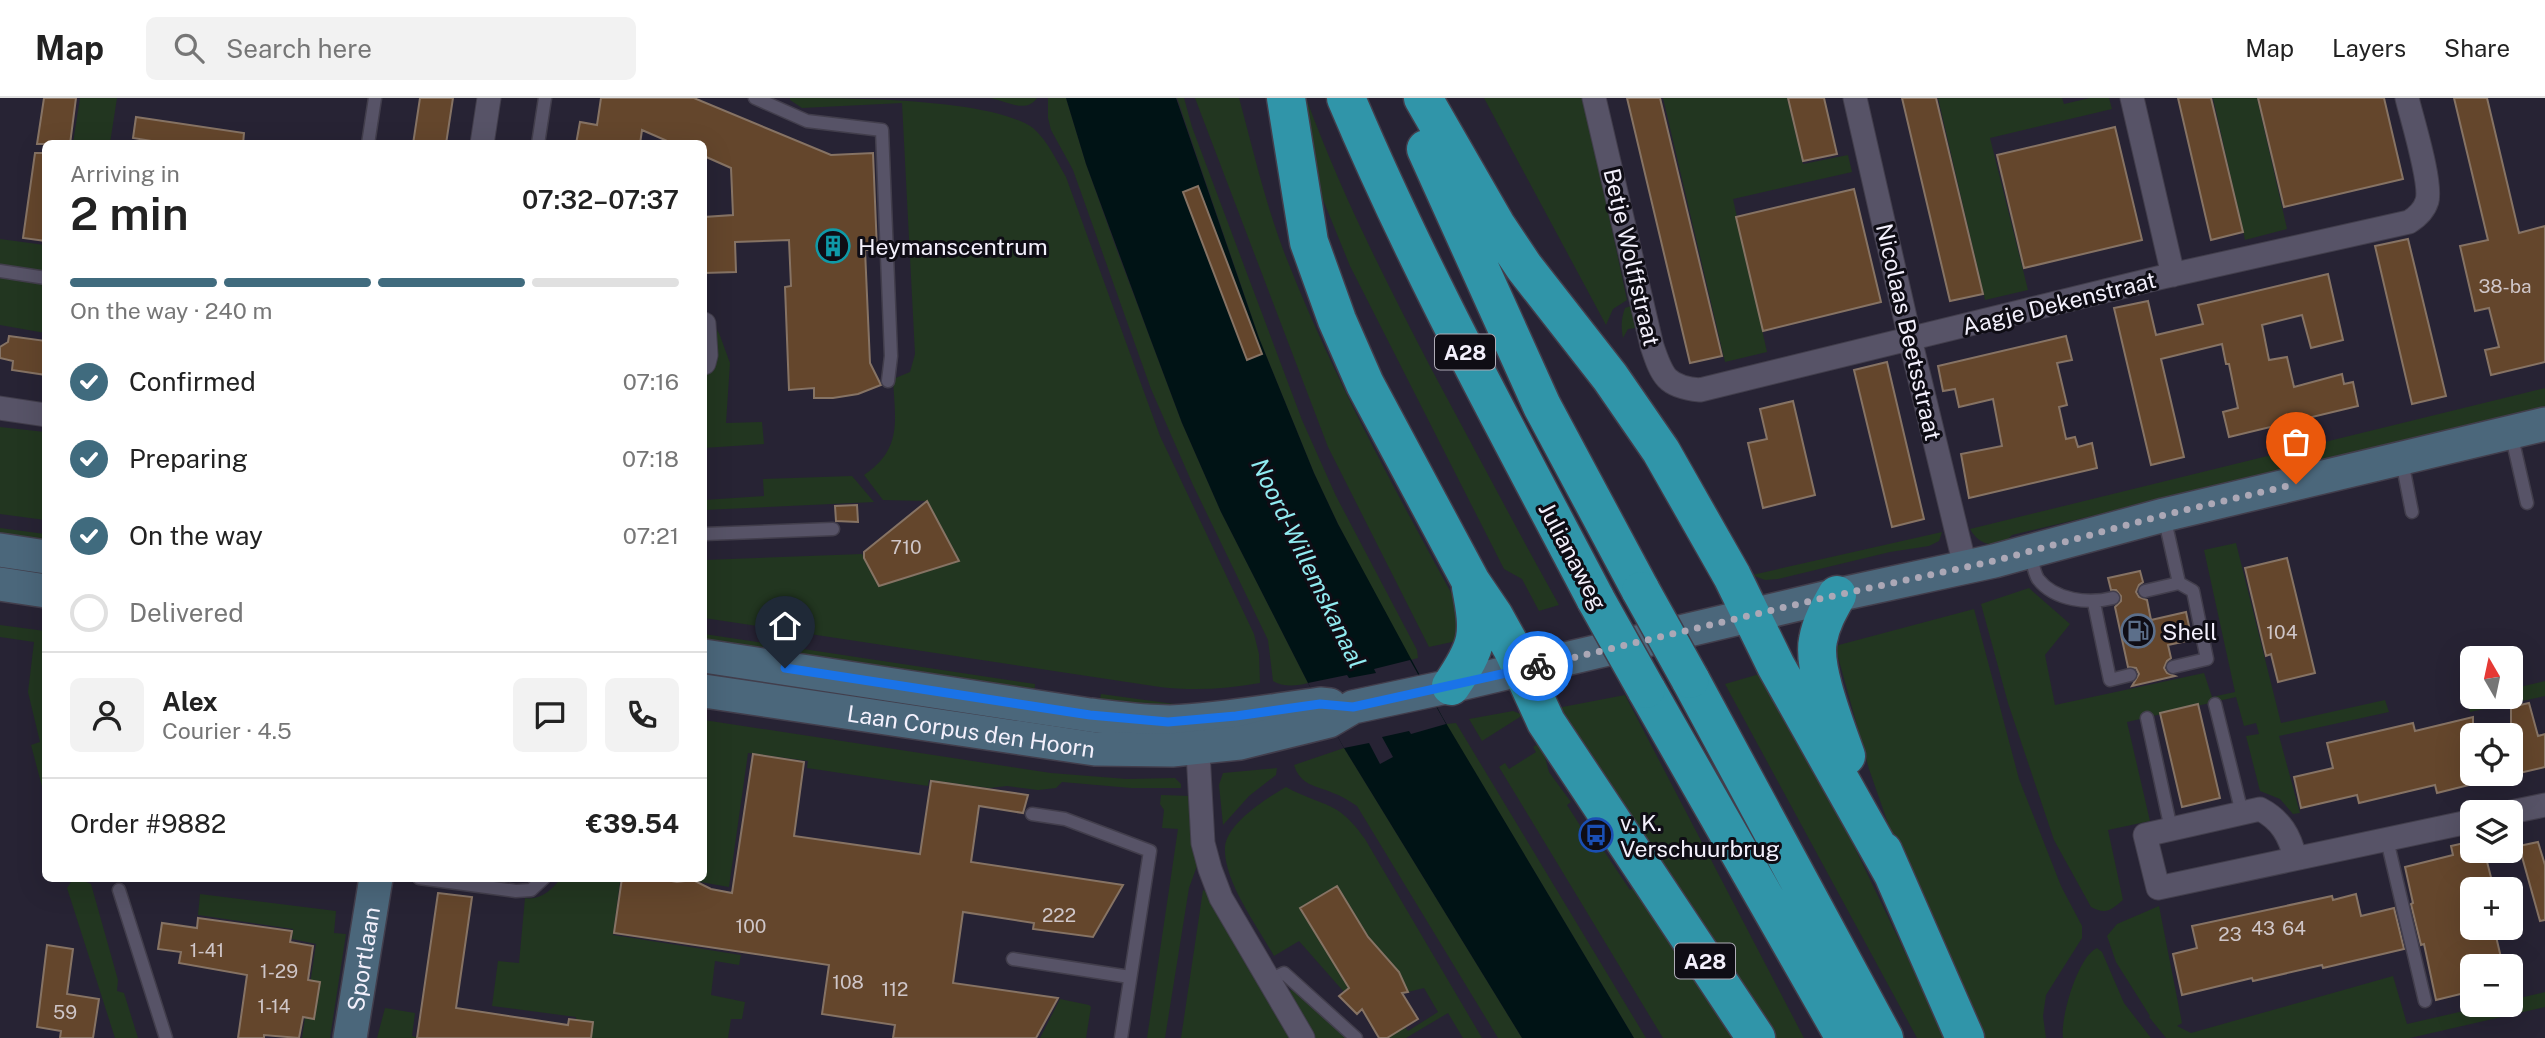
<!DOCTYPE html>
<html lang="en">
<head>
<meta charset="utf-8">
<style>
	body { margin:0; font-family:"Public Sans",sans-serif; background:#f2f2f2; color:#222; height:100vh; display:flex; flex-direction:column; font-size:26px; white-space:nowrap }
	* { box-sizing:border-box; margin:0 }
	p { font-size:23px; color:#767676 }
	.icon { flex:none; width:38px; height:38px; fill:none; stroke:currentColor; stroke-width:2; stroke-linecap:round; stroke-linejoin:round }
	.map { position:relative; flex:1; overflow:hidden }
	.panel { position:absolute; left:42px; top:42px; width:665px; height:742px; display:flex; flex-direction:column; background:#fff; border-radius:10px; box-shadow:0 7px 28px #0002 }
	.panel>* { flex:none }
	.needle { width:46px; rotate:351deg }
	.controls { position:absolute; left:2460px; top:548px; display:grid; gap:14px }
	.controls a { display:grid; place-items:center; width:63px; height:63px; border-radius:10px; background:#fff; box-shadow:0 7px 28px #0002; font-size:35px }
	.pin { position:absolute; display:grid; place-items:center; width:60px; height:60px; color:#fff; margin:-72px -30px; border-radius:50% 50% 50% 0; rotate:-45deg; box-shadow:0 0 7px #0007 }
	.pin .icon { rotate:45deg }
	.courier { position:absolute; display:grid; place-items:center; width:70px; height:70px; margin:-35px; border:5px solid #1a73e8; border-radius:50%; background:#fff; color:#222; box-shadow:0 2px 9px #0007 }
	.head em { font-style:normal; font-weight:600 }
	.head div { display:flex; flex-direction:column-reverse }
	.head { display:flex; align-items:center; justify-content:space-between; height:119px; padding:0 28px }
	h1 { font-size:46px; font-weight:600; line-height:52px }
	.bar { display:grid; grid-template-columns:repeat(4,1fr); gap:10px 7px; align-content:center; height:84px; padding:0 28px }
	.bar i { height:9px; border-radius:5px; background:#e0e0e0 }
	.bar .current { background:#406b7e }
	.bar p { grid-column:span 4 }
	.line { display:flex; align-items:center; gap:18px; padding:0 28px; border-top:2px solid #e0e0e0 }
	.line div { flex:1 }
	.round { display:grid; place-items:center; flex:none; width:74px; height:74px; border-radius:10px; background:#f2f2f2 }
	ol { padding:0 28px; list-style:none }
	li { display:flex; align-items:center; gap:21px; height:77px }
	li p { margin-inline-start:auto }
	li .icon { padding:7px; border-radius:50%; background:#406b7e; color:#fff; stroke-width:4 }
	li:last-child { color:#767676 }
	li i { width:38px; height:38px; border:4px solid #e0e0e0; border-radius:50% }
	header { display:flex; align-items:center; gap:42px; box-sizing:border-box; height:98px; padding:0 35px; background:#fff; border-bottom:2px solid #e0e0e0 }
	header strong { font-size:33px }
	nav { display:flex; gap:38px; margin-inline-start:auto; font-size:24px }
	.search { width:490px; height:63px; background:#f2f2f2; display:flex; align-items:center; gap:18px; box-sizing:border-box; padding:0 24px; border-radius:10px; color:#767676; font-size:26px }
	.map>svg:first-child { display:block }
	.green { fill:#223620 }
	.water { fill:#001315 }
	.pier { fill:#272334 }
	.building { fill:#64462c; stroke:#867364; stroke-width:2 }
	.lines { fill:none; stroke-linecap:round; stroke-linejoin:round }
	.lane-casing { stroke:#423e4c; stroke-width:15 }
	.street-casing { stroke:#423e4c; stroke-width:25 }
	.secondary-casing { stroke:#423e4c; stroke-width:36 }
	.highway-casing { stroke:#423e4c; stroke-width:41 }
	.lane { stroke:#575367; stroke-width:12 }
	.street { stroke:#575367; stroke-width:23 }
	.secondary { stroke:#4b677b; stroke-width:33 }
	.highway { stroke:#3095a9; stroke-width:38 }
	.highway-bridge-casing { stroke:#423e4c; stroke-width:41; stroke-linecap:butt }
	.highway-bridge { stroke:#3095a9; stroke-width:38 }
	.done { stroke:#aca8b6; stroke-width:7; stroke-dasharray:0 12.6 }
	.route { stroke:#1a73e8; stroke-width:9 }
	.labels { text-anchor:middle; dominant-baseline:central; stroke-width:6; stroke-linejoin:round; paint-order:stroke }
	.number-label { font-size:19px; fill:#cfc6c8 }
	.shield { fill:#0f0d15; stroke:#afacb7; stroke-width:2 }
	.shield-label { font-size:21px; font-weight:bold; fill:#f3f0fc }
	.poi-label { font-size:23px; fill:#f3f0fc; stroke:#0f0d15; text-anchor:start }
	.street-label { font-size:23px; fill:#f3f0fc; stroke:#0f0d15 }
	.water-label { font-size:24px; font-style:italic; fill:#91ebf1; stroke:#0f0d15 }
</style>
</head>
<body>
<header>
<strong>Map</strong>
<div class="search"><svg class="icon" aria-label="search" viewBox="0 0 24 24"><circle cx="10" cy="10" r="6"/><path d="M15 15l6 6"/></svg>Search here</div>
<nav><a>Map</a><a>Layers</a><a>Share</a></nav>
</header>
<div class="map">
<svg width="2545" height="940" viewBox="0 0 2545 940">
	<rect width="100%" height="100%" fill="#272334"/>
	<path class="green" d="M80,0h37l-7,45h-37z
		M790,0c58,0 200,0 243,30 15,13 23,32 33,49l94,259 94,198 5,20 1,29c-34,6 -66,8 -100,4l-456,-69v-58l158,-6 17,31 80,-25 -32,-59 -44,-1 -19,-25c39,-26 31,-55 29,-96l17,-7 5,-18 -13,-251 -100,5 -12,-8z
		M990,0h47c-11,16 -30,3 -47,0z
		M1048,0h18l20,66 29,81 67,178 39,89 87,171c-10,3 -26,4 -35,-2l-5,-41 -75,-155 -42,-96 -78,-219 -22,-40 -3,-12z
		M1177,0h7l8,29 110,293 34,76 81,154 1,8 -8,2 -72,-136 -24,-51 -55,-135z
		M1195,0h44c14,51 26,104 45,154 48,124 113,242 177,359v29l-32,7 -101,-200z
		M1296,0h10c35,95 80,184 127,274 42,78 83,156 126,233l-20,6 -17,-32 -18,-10 -154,-303 -48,-118z
		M1484,0h100l43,202 -14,9 -7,16z
		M1663,0h124l16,66 45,-9 4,17 -119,27 34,153 -42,10z
		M1938,0h124l2,6 26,-6h19l3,11 -122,29 38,152 -43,10z
		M2213,0h44l30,131 -42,11z
		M0,141l45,6v26l-45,-7z
		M0,180l45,6v49l-45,-8z
		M1634,207l2,23 -8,1 -5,9c-2,-11 -2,-19 2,-30z
		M710,221l9,14 11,30 -4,60 36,-1 2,22 -60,4v-68l4,-13z
		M2545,290v20l-533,127 -9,9c-15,2 -25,-1 -33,-15z
		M0,329l45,5v88l-45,-6z
		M852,378l22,26 -170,8v-10l60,-4 -1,-17z
		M0,430l45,6v12l-45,-7z
		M1942,434l-3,9 -10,5 -39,6 -112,27 -13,1 -13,-5z
		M2236,445l45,180 104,-23 4,12 -110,24 21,77 -7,1 -13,-15 -20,-8 -14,-55 13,-2 -3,-11 -12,3 -8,-29 -109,25 23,99 -42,9 15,70c-12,10 -17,15 -32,7l-37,-67 -46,-137 -27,-99 48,-16 41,36 -25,31 10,50 149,-32 8,24 23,-5 -31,-142z
		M1974,511l45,170 42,107 21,40v12l-36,57 -3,21 3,22h-69l-85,-203 -23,-66 -34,-123z
		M0,527l45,6v167l-14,-53 9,-3 -12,-50 6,-50 -34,-5z
		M704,536l331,50 -1,11 -330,-50z
		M1763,575l78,146 105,219h-29l-192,-354z
		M2545,583v15l-75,16 -3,-13 44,-3v-7z
		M1101,596l88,12 -90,-1z
		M1625,597l179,343h-37l-215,-329z
		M1513,613l10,4 -41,26 -13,-22z
		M704,622l347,53 76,6 48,-1 6,6v4h-50l-69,-6 -6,6 -18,2 -31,-4 -18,2 -60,-8 -1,6 -121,-18 1,-7 -60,-8 -19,134 -46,-8 21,-1z
		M1456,625l190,315h-12l-188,-314z
		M1541,644l8,30 22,30 -4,3 14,22 5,-3 44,66 6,-3 112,151h-85l-164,-271 6,-4 4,6 27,-17 -3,-5z
		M1344,650l178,290h-24l-141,-232c-8,-5 -15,-10 -24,-13 -18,-8 -32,-7 -39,-28z
		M1277,670l-1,7 -27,21 -26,29 -4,-40 4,-12z
		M1286,689c17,10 36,14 51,23 11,7 20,18 28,29l117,199h-19l-15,-25 -42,25h-19l18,-11 3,4 30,-19 -14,-24 -16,4 -9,-20 -31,-35 -31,-51 -36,22 47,80 -4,4 -45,-51 -25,15c-16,-29 -51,-75 -49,-109 2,-24 42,-49 61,-60z
		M1161,697l29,1 7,70 -8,22 -24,150h-18l31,-209 -16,-1 2,-18 -4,-6z
		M79,781l12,5 27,96 -1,11 7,2 14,45h-23l-48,-150 4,-6z
		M560,781h41l19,3 -7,53 128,20 -2,10 -24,-4 -4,34 34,7 -3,17h-11l-3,19h-154l2,-21 -84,-11 6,-45 21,2 6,-65c14,3 27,-8 35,-19z
		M1203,792l2,1 85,147h-109z
		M200,796l136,17 -2,22 12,1 -16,104h-28l14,-94 -24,-5 1,-10 -95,-14z
		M2159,808l23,117 -5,3 14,7 202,-57 14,48 83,-19 21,-1v-4l34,-8v15l-135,31h-244l-17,-21 1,-1 -34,-54 -9,-26 10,-12z
		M2097,850l5,4 22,51 27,35h-88c-3,-20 15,-82 34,-90z
		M1294,890l52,50h-31l-27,-46z
		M1060,901l29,6 2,2 -5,31h-46z
		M385,910l30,5 -3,23 7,2h-42z"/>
	<path class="water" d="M1066,0h110l83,240 55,135 24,51 105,194 191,320h-112l-178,-290 -36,-65 -87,-171 -39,-89 -33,-88 -63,-171z"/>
	<path class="pier" d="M1410,562l36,64 -35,10 -2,-3 -27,6 11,20 -13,7 -11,-21 -25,5 -36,-65 39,-8 2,3 27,-5 -2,-4z"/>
	<path class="building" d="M44,0h32l-6,46h-33z
		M420,0h33l-7,46h-33z
		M601,0h93l137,57 42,-2 4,97h-12l5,113 11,22 -23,9 -25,4h-19v-10l-25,2 -4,-103 6,-1 -2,-46 -54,2 1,30 -32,1v-56l29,-2 -2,-47 -27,-12v-12h-30l-32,-14 -2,14h-64l4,-22 17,3z
		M1627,0h33l62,258 -32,7z
		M1788,0h36l13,56 -34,7z
		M1902,0h34l47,196 -33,7z
		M2178,0h33l32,134 -32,8z
		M2258,0h126l19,81 -119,28z
		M2454,0h33l32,135 26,-7v136l-54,13 -6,-25 14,-3 -10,-39 -14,3 -15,-65 28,-6z
		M136,19l108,16 -1,11h-73l-37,-6z
		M2115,29l27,113 -118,28 -27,-113z
		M35,55h11v88l-23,-3z
		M1198,88l64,168 -15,6 -64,-168z
		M1854,91l27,113 -118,29 -27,-114z
		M2408,141l38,157 -34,8 -37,-158z
		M2328,176l15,66 -32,8 -9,-33 -40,10 7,35 18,-3 7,30 48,-13 2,10 9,-2 5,24 -129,31 -6,-25 15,-4 -9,-44h-3l-4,-20 -61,15 23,98 -33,8 -37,-157 34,-7 8,34 47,-11 -5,-19z
		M9,238l37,5v34l-34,-5 1,-9 -13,-3v-11l8,-5z
		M2066,238l6,24 -15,3 10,42 -8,2 7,32 9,-2 3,10 14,-4 5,25 -128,30 -8,-44 41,-8 -9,-47 -34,8 -4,-18 -12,2 -5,-25z
		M1887,264l37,157 -32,8 -38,-157z
		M1793,303l22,94 -52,13 -15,-65 19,-4 -7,-30z
		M927,403l32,60 -80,25 -15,-28v-6z
		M857,407l1,17 -22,-1 -1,-15z
		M2287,460l28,115 -37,9 -7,-28 -5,2 -21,-88z
		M2140,473l3,11 -4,3 -3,7 3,5 8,3 4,20 35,-8 6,28 -24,5 3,13 -4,3 -3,7 3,5 8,3 -43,10 7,-12 -3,-6 -8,-1 -13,-60 6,-6v-5l-5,-6h-5l-3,-12z
		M2529,605l9,33 7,-2v33l-34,8v-68z
		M2198,606l22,94 -38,9 -22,-94z
		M2473,619v67l-36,9 -2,-8 -76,18 -2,-8 -56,13 -7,-31 39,-9 -6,-25 86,-20 2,8z
		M753,656l51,8 -10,74 126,18 11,-73 97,14 -5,18 -44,-7 -8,56 152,23 -30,52 -60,-8 1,-6 -71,-11 -10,71 105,15 -22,40h-143l2,-13 -73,-11 7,-49 -215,-32 8,-55h33l22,4 16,-2 18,9 21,4z
		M2473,743v9h11l10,39h-21v39h21l9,38h-30v25l-37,9 -12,-56 -3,1 -10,-41 2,-1 -8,-36 48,-12 -2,-9z
		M2538,744l7,23v55l-5,1 -21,-75z
		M1337,788l31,51 31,35 9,20 -6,1 16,26 -31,19h-8l-17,-29 -5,5 -18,-18 10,-8 -49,-80z
		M438,795l34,4 -16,111 112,17 1,-6 24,3 -2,16h-174z
		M2356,796l5,22 33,-8 10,41 -81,19 -1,-3 -69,16 -1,-3 -70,17 -9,-41 24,-6 -5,-22 140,-30 1,4z
		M198,820l94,13 -2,11 23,4 -5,34 12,2 -6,37 -11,-2 -4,21 -35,-3v3h-26l9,-63 -68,-12 2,-11 -23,-3 4,-26 35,5z
		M47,847l26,4 -6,45 32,5 -6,39h-33l1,-7 -24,-4z"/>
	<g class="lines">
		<defs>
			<path id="lane" d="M755,0l52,23 75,9 9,226 -3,25
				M368,46l7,-46
				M538,46l7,-46
				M0,173l46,7
				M2511,335l16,70
				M2402,363l10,51
				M704,436l129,-5
				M2030,454c2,8 4,21 8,27 17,22 51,25 75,19
				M2145,493l34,-8 -15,-67
				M2094,505l16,77 20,-5
				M2173,569l34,-8 -14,-68 -14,-8
				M2215,606l27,109
				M2147,620l24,111
				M1032,716l33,5 85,32 -29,187
				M2387,742l38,161
				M419,780l97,13 15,-1 13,-12
				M119,792l47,148
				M1013,861l117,18
				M1268,883l16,-8 72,65"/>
			<path id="street" d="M1594,0l58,248c10,30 14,41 48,44l458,-112 251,-56c8,-5 15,-11 18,-21 5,-18 -15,-82 -20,-103
				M1855,0l55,241 55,227
				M2132,0l41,177
				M482,46l7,-46
				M704,226l2,31 -2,8
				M0,310l46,7
				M1197,636l6,109 7,26 11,29 82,140
				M2511,714l34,-7
				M2295,760c-5,-22 -14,-38 -35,-49l-115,26 13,53 315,-67"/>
			<g id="secondary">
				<path d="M0,452l46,7"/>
				<path d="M0,486l46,7"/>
				<path d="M704,558l386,59c26,3 53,7 80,7 50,-2 100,-11 150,-18l10,1"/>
				<path id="s1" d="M704,593l391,58 77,1 68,-7 89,-22 24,-14 98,-21 386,-91 157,-34 170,-46 381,-91"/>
				<path id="s2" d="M350,940l26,-160"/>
			</g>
			<path id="highway" d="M1286,0l23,144 28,78 28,64 106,198 23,34 20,36 32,70 210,316
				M1346,0c73,173 163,336 250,502
				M1423,0l73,127 28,42 86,110 51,74 71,125 44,90 117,208
				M1426,51l116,257 99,185
				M1837,497c-8,14 -16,28 -19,45 -6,28 18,87 28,116
				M1690,581l194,359
				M1451,588c28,-41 29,-51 20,-99
				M1646,591l199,349
				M1883,753l82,187"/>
		</defs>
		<use href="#lane" class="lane-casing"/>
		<use href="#street" class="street-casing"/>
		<use href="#secondary" class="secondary-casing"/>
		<use href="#highway" class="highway-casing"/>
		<use href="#lane" class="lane"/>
		<use href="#street" class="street"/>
		<use href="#secondary" class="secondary"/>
		<use href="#highway" class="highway"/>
		<defs>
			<path id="highway-bridge" d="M1641,493l49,88
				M1596,502l50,89"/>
		</defs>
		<use href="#highway-bridge" class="highway-bridge-casing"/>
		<use href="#highway-bridge" class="highway-bridge"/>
	</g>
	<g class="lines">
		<path class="done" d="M1538,568l281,-67 175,-38 170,-46 132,-31"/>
		<path class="route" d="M785,570l305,47 78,7 68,-6 84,-12 33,3 185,-41"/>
	</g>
	<defs>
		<symbol id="building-ring" viewBox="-11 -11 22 22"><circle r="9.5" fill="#0f0d15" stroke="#0f9aa8" stroke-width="1.5"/><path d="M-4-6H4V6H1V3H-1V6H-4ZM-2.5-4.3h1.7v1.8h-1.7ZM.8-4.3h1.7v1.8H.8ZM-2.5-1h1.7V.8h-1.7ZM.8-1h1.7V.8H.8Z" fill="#0f9aa8"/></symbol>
		<symbol id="fuel-ring" viewBox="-11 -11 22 22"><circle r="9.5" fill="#0f0d15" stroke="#5c6f8a" stroke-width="1.5"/><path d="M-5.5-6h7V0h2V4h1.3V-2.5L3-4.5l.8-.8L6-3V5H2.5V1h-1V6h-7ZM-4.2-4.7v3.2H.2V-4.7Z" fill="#5c6f8a"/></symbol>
		<symbol id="bus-ring" viewBox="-11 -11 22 22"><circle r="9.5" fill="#0f0d15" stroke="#1a4fb4" stroke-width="1.5"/><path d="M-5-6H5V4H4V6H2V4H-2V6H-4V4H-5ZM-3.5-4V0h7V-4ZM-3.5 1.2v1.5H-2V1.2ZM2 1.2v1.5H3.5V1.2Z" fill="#1a4fb4"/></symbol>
	</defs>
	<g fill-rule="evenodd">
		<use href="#building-ring" x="814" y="129" width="38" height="38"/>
		<use href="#fuel-ring" x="2119" y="514" width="38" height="38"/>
		<use href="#bus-ring" x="1577" y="718" width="38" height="38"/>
	</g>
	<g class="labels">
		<g class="number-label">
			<text x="2505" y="188">38-ba</text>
			<text x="906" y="449">710</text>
			<text x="2282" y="534">104</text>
			<text x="1059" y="817">222</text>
			<text x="751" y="828">100</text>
			<text x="2263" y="830">43</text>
			<text x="2294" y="830">64</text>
			<text x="2230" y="836">23</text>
			<text x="207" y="852">1-41</text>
			<text x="279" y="873">1-29</text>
			<text x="848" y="884">108</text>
			<text x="895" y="891">112</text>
			<text x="274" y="908">1-14</text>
			<text x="65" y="914">59</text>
		</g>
		<g class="shield">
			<rect x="1435" y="236.5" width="60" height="35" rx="5"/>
			<rect x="1675" y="845.5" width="60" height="35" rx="5"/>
		</g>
		<g class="shield-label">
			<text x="1465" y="254">A28</text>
			<text x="1705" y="863">A28</text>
		</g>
		<g class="poi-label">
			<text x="858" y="148">Heymanscentrum</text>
			<text x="2162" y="533">Shell</text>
			<text x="1620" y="724">v. K.<tspan x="1620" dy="26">Verschuurbrug</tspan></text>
		</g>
		<g class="street-label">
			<text transform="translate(1632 159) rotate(77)">Betje Wolffstraat</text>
			<text transform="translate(2059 205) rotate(-14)">Aagje Dekenstraat</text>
			<text transform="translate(1909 234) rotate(77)">Nicolaas Beetsstraat</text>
			<text transform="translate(1573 458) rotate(62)">Julianaweg</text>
			<text stroke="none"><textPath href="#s1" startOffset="270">Laan Corpus den Hoorn</textPath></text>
			<text stroke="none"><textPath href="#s2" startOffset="80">Sportlaan</textPath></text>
		</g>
		<g class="water-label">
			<text transform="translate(1309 465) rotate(64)">Noord-Willemskanaal</text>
		</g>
	</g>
</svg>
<div class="controls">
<a><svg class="needle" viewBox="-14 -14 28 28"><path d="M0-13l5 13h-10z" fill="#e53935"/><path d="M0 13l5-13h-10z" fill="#767676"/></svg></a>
<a><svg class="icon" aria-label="locate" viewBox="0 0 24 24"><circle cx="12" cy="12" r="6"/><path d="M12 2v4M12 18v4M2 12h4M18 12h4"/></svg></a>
<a><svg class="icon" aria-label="layers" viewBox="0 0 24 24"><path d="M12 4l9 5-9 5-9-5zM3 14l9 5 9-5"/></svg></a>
<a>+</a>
<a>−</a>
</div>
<div class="pin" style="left:2296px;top:386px;background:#ea580c"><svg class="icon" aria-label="bag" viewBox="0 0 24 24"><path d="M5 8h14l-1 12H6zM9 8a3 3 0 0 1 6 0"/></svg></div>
<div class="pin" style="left:785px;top:570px;background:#1f2937"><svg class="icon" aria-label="home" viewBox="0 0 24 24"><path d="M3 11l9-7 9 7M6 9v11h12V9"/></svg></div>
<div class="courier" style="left:1538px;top:568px"><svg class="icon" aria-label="bike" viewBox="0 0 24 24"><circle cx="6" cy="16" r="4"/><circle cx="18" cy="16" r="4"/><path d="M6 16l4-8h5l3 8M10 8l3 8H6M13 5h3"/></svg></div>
<section class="panel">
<div class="head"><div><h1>2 min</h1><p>Arriving in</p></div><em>07:32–07:37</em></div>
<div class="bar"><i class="current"></i><i class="current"></i><i class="current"></i><i></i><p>On the way · 240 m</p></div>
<ol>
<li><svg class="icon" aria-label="check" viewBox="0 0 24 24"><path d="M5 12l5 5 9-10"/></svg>Confirmed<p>07:16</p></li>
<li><svg class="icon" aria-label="check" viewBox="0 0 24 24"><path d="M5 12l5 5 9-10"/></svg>Preparing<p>07:18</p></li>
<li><svg class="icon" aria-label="check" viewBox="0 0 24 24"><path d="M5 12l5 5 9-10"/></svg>On the way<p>07:21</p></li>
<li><i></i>Delivered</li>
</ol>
<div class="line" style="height:126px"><a class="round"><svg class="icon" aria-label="person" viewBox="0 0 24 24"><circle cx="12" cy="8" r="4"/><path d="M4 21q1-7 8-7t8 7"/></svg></a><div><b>Alex</b><p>Courier · 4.5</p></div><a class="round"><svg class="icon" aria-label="chat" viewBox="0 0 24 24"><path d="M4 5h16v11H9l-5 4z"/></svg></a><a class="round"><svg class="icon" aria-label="phone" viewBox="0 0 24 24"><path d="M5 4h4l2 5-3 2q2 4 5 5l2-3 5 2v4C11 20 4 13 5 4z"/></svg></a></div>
<div class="line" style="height:91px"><div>Order #9882</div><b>€39.54</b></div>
</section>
</div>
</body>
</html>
